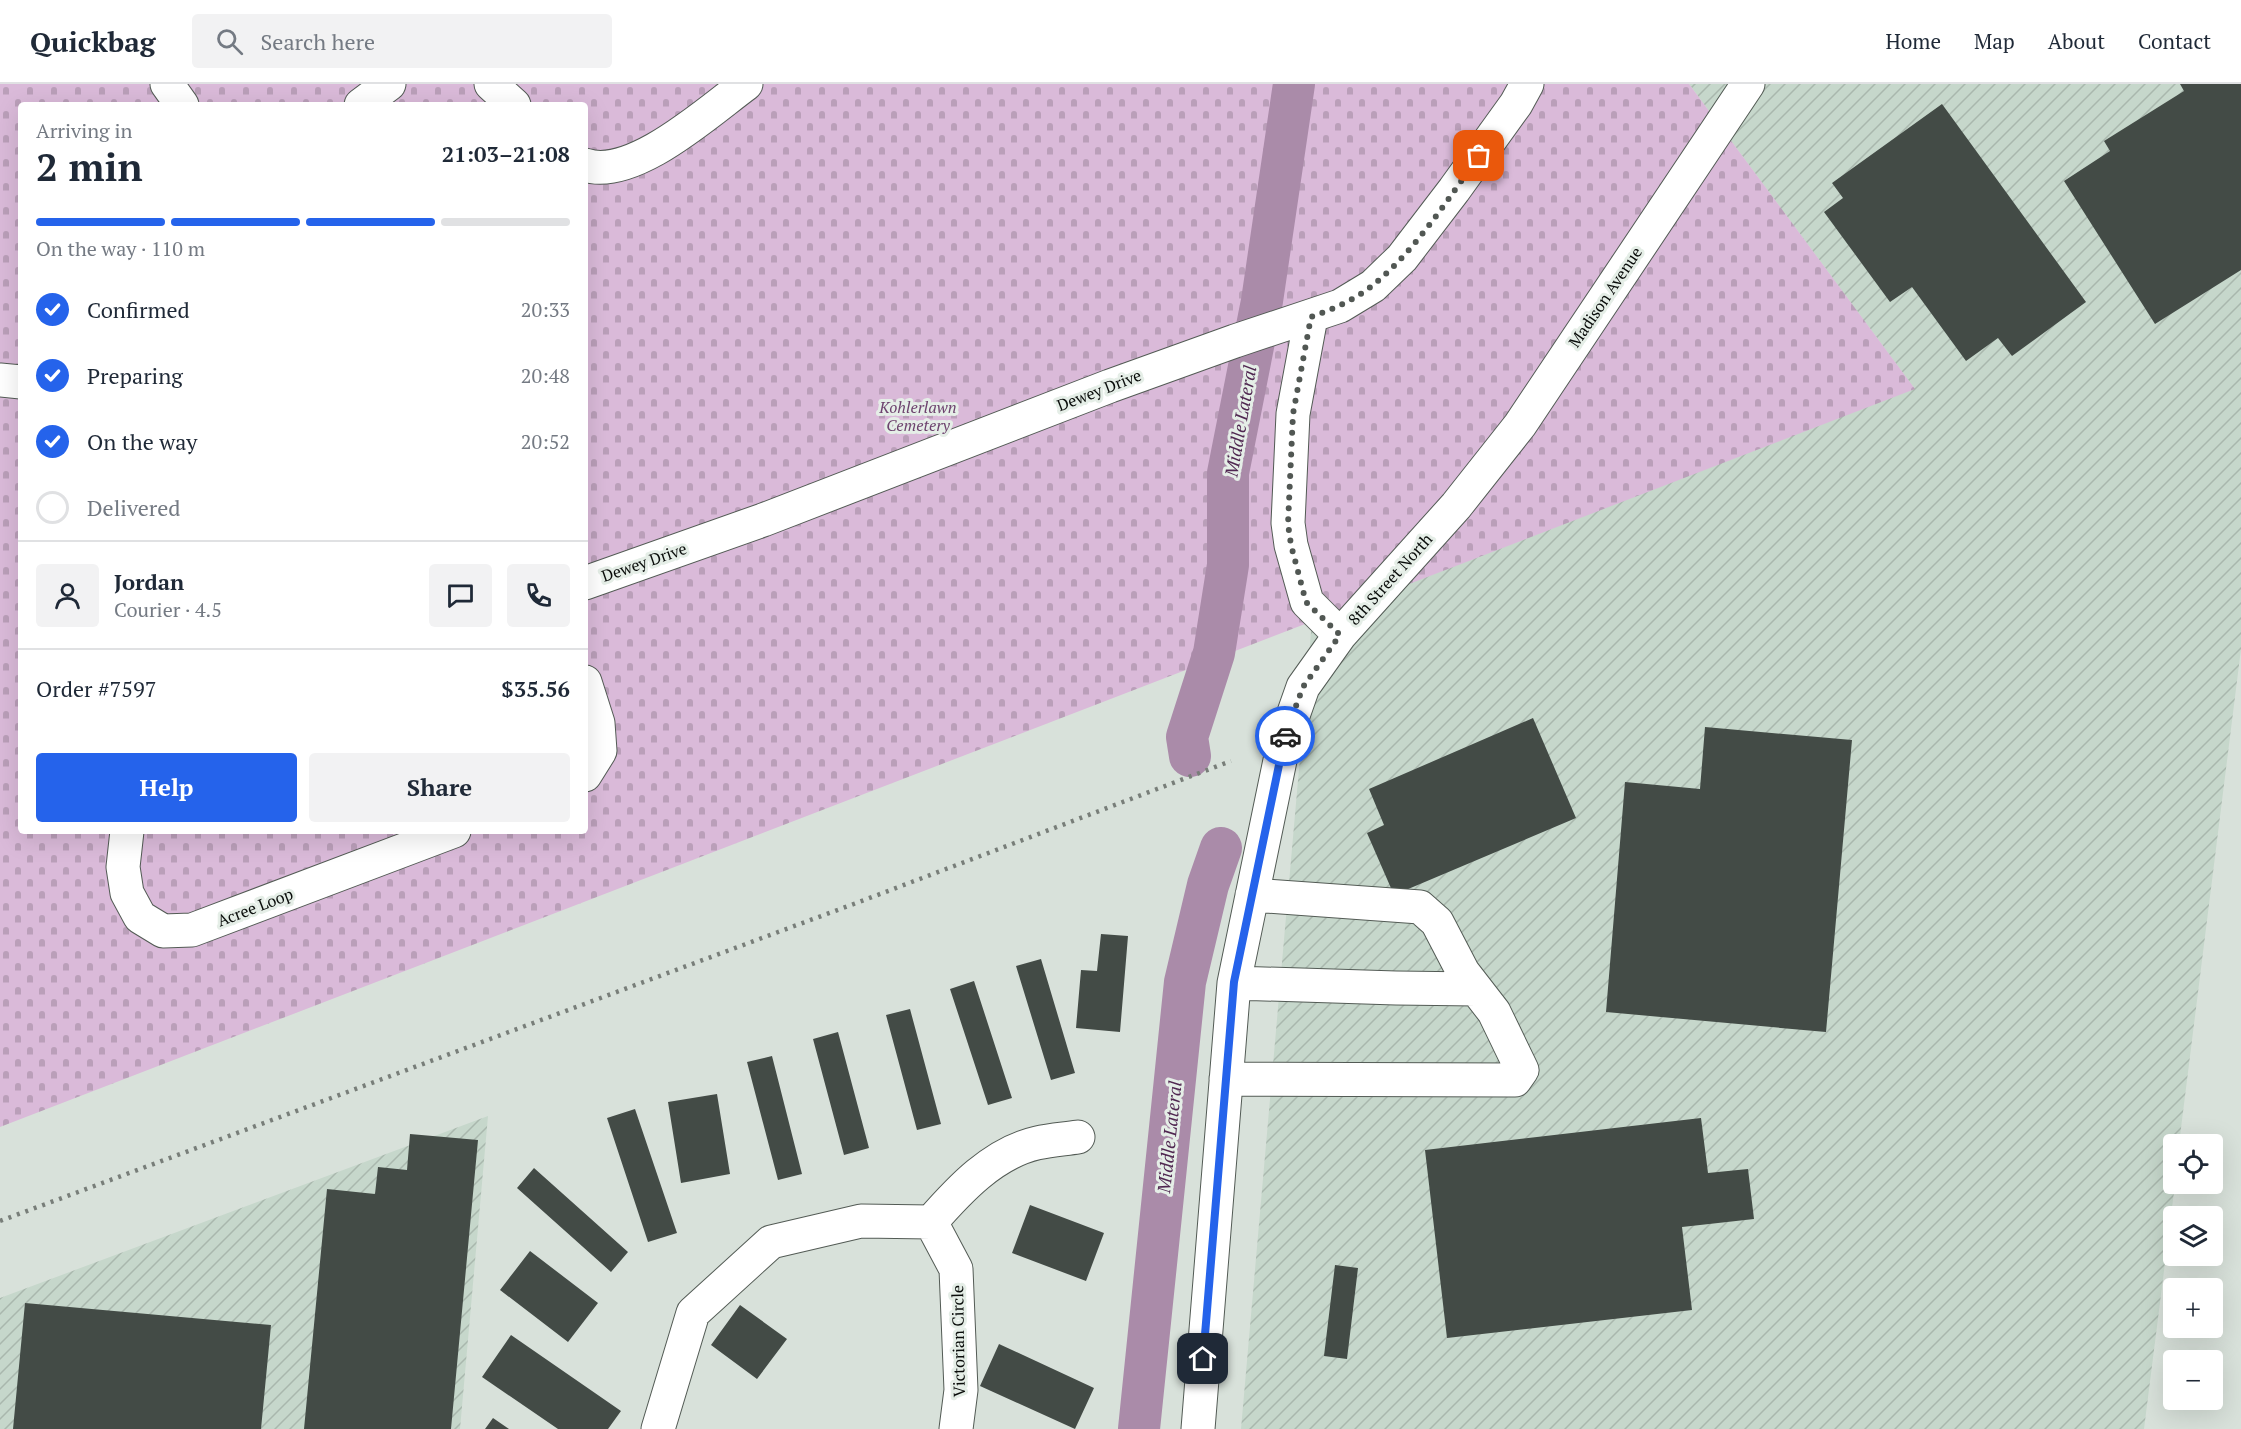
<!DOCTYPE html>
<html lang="en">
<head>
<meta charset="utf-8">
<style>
	body { margin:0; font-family:"PT Serif",serif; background:#f2f2f3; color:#1f2937; height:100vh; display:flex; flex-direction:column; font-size:22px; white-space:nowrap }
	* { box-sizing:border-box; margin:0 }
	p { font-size:20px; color:#747a83 }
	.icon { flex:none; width:33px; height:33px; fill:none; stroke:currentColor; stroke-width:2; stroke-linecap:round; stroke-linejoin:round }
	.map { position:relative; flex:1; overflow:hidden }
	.side { position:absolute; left:18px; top:18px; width:570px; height:732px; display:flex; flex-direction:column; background:#fff; border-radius:6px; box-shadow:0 6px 24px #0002 }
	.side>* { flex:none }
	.controls { position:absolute; left:2163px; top:1050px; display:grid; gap:12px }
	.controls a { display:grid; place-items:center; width:60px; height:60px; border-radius:6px; background:#fff; box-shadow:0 6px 24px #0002; font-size:30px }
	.pin { position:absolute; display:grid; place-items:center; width:51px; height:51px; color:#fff; margin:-26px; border-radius:12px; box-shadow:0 3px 9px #0006 }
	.courier { position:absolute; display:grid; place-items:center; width:60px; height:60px; margin:-30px; border:4px solid #2563eb; border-radius:50%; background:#fff; color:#222; box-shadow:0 2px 8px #0007 }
	.summary em { font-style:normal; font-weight:600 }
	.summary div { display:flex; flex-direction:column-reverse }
	.summary { display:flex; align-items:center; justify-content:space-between; height:102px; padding:0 18px }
	h1 { font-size:39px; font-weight:600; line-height:45px }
	.bar { display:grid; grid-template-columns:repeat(4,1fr); gap:9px 6px; align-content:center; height:72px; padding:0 18px }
	.bar i { height:8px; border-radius:4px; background:#e0e1e3 }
	.bar .selected { background:#2563eb }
	.bar p { grid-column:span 4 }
	.line { display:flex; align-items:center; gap:15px; padding:0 18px; border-top:2px solid #e0e1e3 }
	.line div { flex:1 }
	.round { display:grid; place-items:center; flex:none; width:63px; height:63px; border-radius:6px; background:#f2f2f3 }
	ol { padding:0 18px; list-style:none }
	li { display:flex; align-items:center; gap:18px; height:66px }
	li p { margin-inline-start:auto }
	li .icon { padding:6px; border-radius:50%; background:#2563eb; color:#fff; stroke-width:4 }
	li:last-child { color:#747a83 }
	li i { width:33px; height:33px; border:3px solid #e0e1e3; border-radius:50% }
	.primary-button { display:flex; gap:12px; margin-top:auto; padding:12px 18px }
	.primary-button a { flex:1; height:69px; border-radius:6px; background:#2563eb; color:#fff; font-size:24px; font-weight:600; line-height:69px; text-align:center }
	.primary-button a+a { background:#f2f2f3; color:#1f2937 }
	header { display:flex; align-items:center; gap:36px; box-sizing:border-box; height:84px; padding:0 30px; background:#fff; border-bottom:2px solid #e0e1e3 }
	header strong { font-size:28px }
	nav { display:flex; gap:33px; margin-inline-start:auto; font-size:21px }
	.search { width:420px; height:54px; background:#f2f2f3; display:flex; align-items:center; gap:15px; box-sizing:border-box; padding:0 21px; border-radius:6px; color:#747a83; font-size:22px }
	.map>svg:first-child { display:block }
	.industrial { fill:url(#industrial-furrows) }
	.cemetery { fill:url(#cemetery-stones); fill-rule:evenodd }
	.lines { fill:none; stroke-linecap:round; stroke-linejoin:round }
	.canal { stroke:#aa8ba9; stroke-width:42 }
	.building { fill:#434b46 }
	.minor-casing { stroke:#535b55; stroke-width:35 }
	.minor { stroke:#fff; stroke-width:33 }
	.rail { stroke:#787e79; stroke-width:4.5; stroke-dasharray:3 6; stroke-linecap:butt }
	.done { stroke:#515753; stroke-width:6; stroke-dasharray:0 10.8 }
	.route { stroke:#2563eb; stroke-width:8 }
	.labels { text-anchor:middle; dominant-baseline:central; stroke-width:6; stroke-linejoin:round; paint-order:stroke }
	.street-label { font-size:16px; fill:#090c0a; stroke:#e5eee7 }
	.park-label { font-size:16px; font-style:italic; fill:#6d426e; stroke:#e5eee7 }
	.water-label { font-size:18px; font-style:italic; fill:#502751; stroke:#e5eee7 }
</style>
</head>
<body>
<header>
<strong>Quickbag</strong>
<div class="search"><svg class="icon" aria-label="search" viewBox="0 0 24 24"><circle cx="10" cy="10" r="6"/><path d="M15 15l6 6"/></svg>Search here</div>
<nav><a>Home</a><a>Map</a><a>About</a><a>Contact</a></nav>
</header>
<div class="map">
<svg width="2241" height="1345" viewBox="0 0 2241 1345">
	<defs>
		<pattern id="industrial-furrows" width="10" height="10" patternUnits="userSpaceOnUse" patternTransform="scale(1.5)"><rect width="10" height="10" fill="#c6d7cb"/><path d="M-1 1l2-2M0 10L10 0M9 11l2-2" fill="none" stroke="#a9b7ad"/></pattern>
		<pattern id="cemetery-stones" width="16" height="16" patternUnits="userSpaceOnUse" patternTransform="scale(1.5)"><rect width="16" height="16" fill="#dabad9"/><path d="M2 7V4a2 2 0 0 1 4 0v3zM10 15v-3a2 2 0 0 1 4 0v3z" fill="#ba9fb9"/></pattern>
	</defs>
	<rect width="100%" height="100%" fill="#d8e1da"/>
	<path class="industrial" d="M1689,0h552v565l-62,495h-5l1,40 -31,245h-903l71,-808 602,-233z
		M488,1032l-28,313h-460v-131z"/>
	<path class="cemetery" d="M0,0h1689l226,305 -1915,738zM21,21h564v726h-564z"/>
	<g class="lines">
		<path class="canal" d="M1190,672l-3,-19 27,-84 14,-88v-92l34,-172 32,-217
			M1139,1345l46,-447 23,-97 13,-37"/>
	</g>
	<path class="building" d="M2180,0h61v186l-86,54 -91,-143 46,-30 -6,-10 80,-50z
		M1942,20l144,198 -74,54 -14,-18 -32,23 -54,-74 -22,15 -66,-90 19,-14 -11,-15z
		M1533,634l43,100 -182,77 -27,-62 17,-8 -15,-36z
		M1705,643l147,13 -26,292 -220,-20 19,-230 75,7z
		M1101,850l27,2 -8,96 -44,-4 5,-58 16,1z
		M1041,875l34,114 -24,7 -35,-114z
		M974,897l38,117 -24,7 -38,-116z
		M910,925l31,115 -24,6 -31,-115z
		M838,948l31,116 -25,7 -31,-116z
		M772,972l30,118 -24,6 -31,-118z
		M717,1010l13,80 -49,9 -13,-81z
		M635,1025l42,124 -29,9 -41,-124z
		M1701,1034l7,55 40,-4 6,50 -72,8 10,83 -245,28 -22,-188z
		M410,1050l68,6 -27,289h-147l23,-240 48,5 3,-27 29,3z
		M534,1084l94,84 -17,20 -94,-84z
		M1030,1121l74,28 -18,48 -74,-28z
		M530,1167l68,52 -30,39 -68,-52z
		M1335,1181l23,3 -11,91 -23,-3z
		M25,1219l246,22 -10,104h-248z
		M740,1221l47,34 -30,40 -46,-34z
		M511,1251l110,76 -13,18h-50l-76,-52z
		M999,1260l95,44 -19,41 -95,-43z
		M493,1334l16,11h-24z"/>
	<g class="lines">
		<defs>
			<path id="minor" d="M167,0l15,21
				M491,0l23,21
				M361,21l28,-21
				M585,81c48,16 124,-54 161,-81
				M1311,233l-18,97 -5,109 3,22 16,57 33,33
				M0,296l21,2
				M585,499l178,-63 347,-134 125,-45 105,-35 33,-20 29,-28 52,-68 62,-86 11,-20
				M585,598l13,41 2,28 -15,24
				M127,747l-4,36 4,26 13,24 23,14 29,-1 262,-99
				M1234,899l162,5 80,1
				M1226,995l289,1 7,-10 -28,-58 -31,-40 -26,-50 -17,-15 -168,-12
				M931,1138c28,-32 62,-69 106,-79 14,-3 28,-4 41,-6
				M658,1345l35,-116 78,-71 90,-21 70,1 25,47 5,121 -5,39
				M1198,1345l36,-446 50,-242 19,-54 37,-52 116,-129 64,-81 228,-341"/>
		</defs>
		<use href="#minor" class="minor-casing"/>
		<use href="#minor" class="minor"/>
		<path class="rail" d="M0,1137l859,-319 372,-141"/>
	</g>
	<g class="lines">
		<path class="done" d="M1285,652l18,-49 37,-52 -34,-33 -15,-57 -3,-21 5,-110 18,-97c22,-8 44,-17 62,-32 42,-34 75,-86 106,-129"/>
		<path class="route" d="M1203,1275l31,-377 51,-246"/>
	</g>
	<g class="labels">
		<g class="street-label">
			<text transform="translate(1605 213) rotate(-56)">Madison Avenue</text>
			<text transform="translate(1099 306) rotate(-21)">Dewey Drive</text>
			<text transform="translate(644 478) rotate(-19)">Dewey Drive</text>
			<text transform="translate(1390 495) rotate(-48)">8th Street North</text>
			<text transform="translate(255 823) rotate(-21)">Acree Loop</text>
			<text transform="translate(958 1257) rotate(-91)">Victorian Circle</text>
		</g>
		<g class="park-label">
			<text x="918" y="323">Kohlerlawn<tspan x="918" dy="18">Cemetery</tspan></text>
		</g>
		<g class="water-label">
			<text transform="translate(1240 337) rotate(-80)">Middle Lateral</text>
			<text transform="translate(1169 1053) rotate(-84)">Middle Lateral</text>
		</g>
	</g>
</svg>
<div class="controls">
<a><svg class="icon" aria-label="locate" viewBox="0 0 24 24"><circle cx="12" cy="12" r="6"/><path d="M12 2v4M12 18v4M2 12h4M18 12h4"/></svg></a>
<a><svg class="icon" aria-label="layers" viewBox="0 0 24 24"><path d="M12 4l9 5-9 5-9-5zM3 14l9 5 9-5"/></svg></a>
<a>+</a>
<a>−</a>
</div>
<div class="pin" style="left:1479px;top:72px;background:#ea580c"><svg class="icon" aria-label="bag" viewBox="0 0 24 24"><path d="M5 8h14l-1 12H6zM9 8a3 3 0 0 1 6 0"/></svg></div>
<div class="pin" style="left:1203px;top:1275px;background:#1f2937"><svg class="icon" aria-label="home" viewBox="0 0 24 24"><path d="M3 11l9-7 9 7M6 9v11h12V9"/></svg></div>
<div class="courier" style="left:1285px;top:652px"><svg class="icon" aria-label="car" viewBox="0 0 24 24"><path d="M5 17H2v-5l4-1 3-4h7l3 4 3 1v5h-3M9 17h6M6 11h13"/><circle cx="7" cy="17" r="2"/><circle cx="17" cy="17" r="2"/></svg></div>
<section class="side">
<div class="summary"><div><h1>2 min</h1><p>Arriving in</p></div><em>21:03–21:08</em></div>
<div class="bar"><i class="selected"></i><i class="selected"></i><i class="selected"></i><i></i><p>On the way · 110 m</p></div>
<ol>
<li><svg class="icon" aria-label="check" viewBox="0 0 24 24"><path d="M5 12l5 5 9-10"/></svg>Confirmed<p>20:33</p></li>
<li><svg class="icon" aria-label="check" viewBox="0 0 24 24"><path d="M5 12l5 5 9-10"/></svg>Preparing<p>20:48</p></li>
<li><svg class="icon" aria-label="check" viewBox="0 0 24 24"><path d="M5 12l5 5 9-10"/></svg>On the way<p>20:52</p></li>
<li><i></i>Delivered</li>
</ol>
<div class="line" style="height:108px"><a class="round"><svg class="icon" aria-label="person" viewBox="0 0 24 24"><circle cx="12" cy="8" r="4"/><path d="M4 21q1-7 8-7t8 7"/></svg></a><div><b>Jordan</b><p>Courier · 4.5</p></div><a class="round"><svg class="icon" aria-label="chat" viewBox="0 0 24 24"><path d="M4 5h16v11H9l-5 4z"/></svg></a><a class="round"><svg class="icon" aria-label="phone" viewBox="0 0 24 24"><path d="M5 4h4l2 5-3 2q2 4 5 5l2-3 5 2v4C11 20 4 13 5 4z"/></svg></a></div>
<div class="line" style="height:78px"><div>Order #7597</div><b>$35.56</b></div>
<div class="primary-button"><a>Help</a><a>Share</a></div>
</section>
</div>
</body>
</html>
